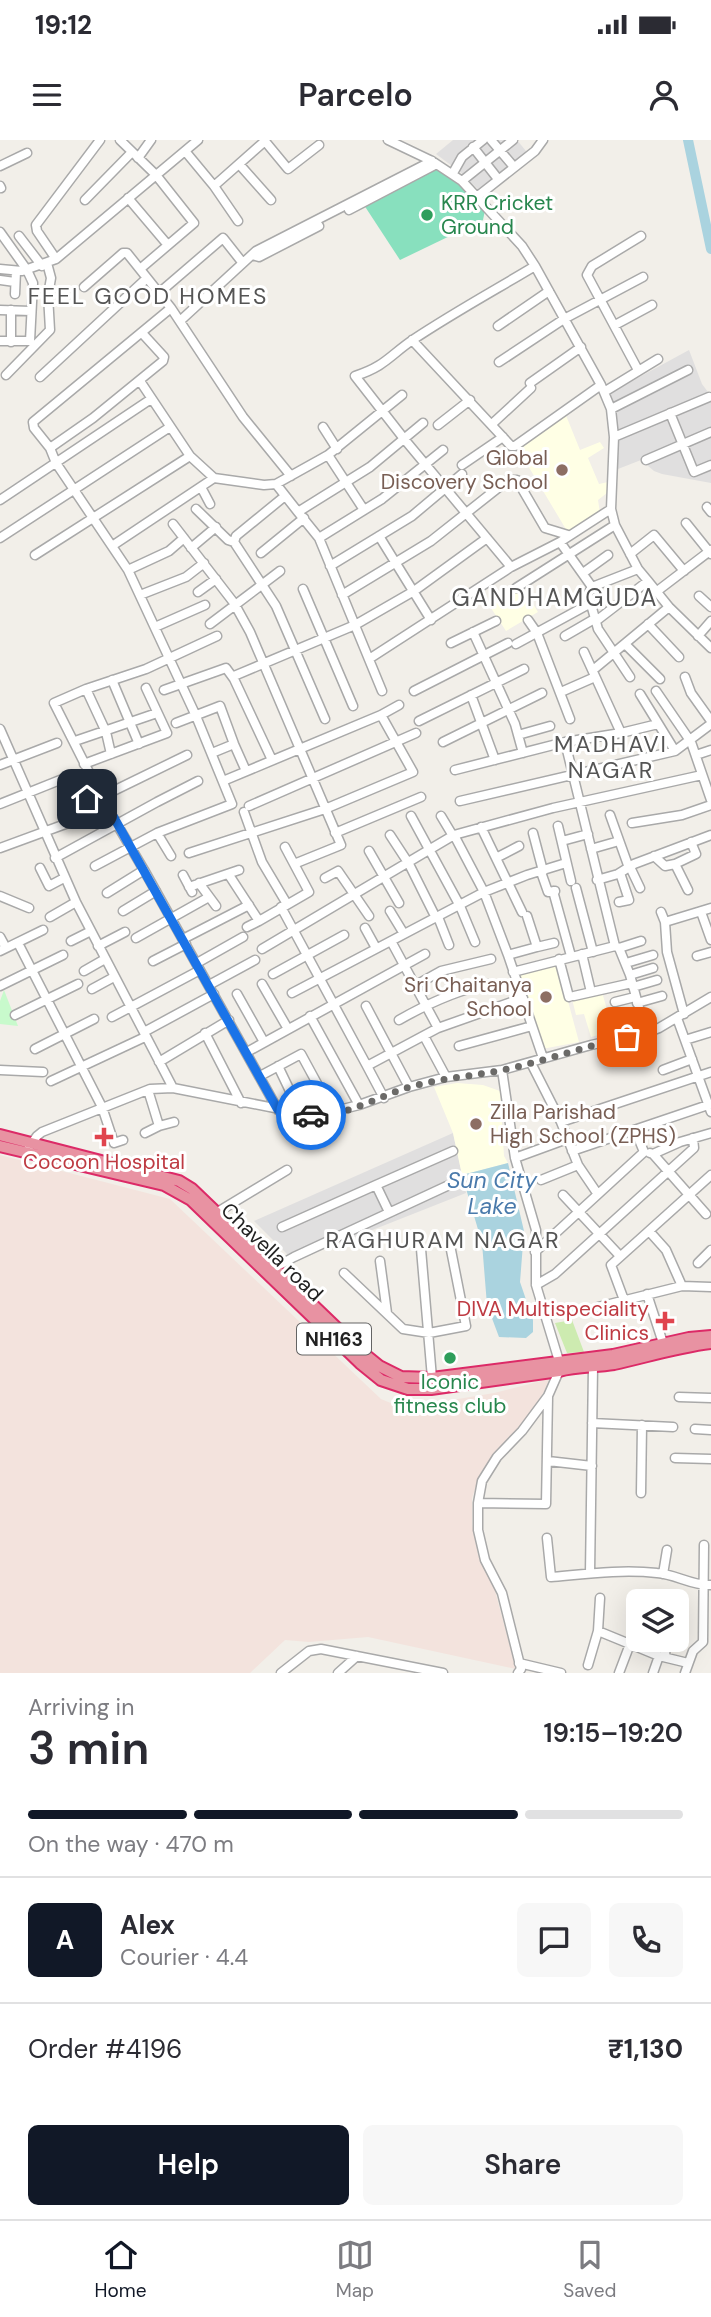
<!DOCTYPE html>
<html lang="en">
<head>
<meta charset="utf-8">
<style>
	body { margin:0; font-family:"DM Sans",sans-serif; background:#f7f7f7; color:#2b2b33; height:100vh; display:flex; flex-direction:column; font-size:26px; white-space:nowrap }
	* { box-sizing:border-box; margin:0 }
	p { font-size:23px; color:#7c7c81 }
	.icon { flex:none; width:38px; height:38px; fill:none; stroke:currentColor; stroke-width:2; stroke-linecap:round; stroke-linejoin:round }
	.map { position:relative; height:1533px; overflow:hidden }
	.panel { display:flex; flex-direction:column; background:#fff; flex:1 }
	.panel>* { flex:none }
	.controls { position:absolute; left:626px; top:1449px; display:grid; gap:14px }
	.controls a { display:grid; place-items:center; width:63px; height:63px; border-radius:10px; background:#fff; box-shadow:0 7px 28px #0002; font-size:35px }
	.pin { position:absolute; display:grid; place-items:center; width:60px; height:60px; color:#fff; margin:-30px; border-radius:14px; box-shadow:0 4px 10px #0006 }
	.courier { position:absolute; display:grid; place-items:center; width:70px; height:70px; margin:-35px; border:5px solid #1a73e8; border-radius:50%; background:#fff; color:#222; box-shadow:0 2px 9px #0007 }
	.headline em { font-style:normal; font-weight:600 }
	.headline div { display:flex; flex-direction:column-reverse }
	.headline { display:flex; align-items:center; justify-content:space-between; height:119px; padding:0 28px }
	h1 { font-size:46px; font-weight:600; line-height:52px }
	.bar { display:grid; grid-template-columns:repeat(4,1fr); gap:10px 7px; align-content:center; height:84px; padding:0 28px }
	.bar i { height:9px; border-radius:5px; background:#e1e1e2 }
	.bar .selected { background:#111827 }
	.bar p { grid-column:span 4 }
	.line { display:flex; align-items:center; gap:18px; padding:0 28px; border-top:2px solid #e1e1e2 }
	.line div { flex:1 }
	.round { display:grid; place-items:center; flex:none; width:74px; height:74px; border-radius:10px; background:#f7f7f7 }
	.button { display:flex; gap:14px; margin-top:auto; padding:14px 28px }
	.button a { flex:1; height:80px; border-radius:10px; background:#111827; color:#fff; font-size:28px; font-weight:600; line-height:80px; text-align:center }
	.button a+a { background:#f7f7f7; color:#2b2b33 }
	.status { display:flex; justify-content:space-between; align-items:center; height:49px; padding:0 35px; background:#fff; direction:ltr }
	.status svg { height:19px; fill:currentColor }
	header { display:flex; justify-content:space-between; align-items:center; height:91px; padding:0 28px; background:#fff; font-size:32px; font-weight:600 }
	.tab-bar { display:flex; justify-content:space-around; align-items:center; height:98px; border-top:2px solid #e1e1e2; background:#fff; font-size:19px; color:#7c7c81 }
	.tab-bar a { display:grid; justify-items:center; gap:4px }
	.tab-bar .selected { color:#111827 }
	.map>svg:first-child { display:block }
	.residential { fill:#e0dfdf }
	.education { fill:#ffffe5 }
	.military { fill:#f3e3dd }
	.grass { fill:#cdebb0 }
	.park { fill:#c8facc }
	.pitch { fill:#88e0be }
	.water { fill:#aad3df }
	.lines { fill:none; stroke-linecap:round; stroke-linejoin:round }
	.river { stroke:#aad3df; stroke-width:10 }
	.minor-casing { stroke:#a9a9a9; stroke-width:11 }
	.highway-casing { stroke:#dc2a67; stroke-width:14 }
	.minor { stroke:#fff; stroke-width:8 }
	.highway { stroke:#e892a2; stroke-width:10 }
	.done { stroke:#6b6a68; stroke-width:7; stroke-dasharray:0 12.6 }
	.route { stroke:#1a73e8; stroke-width:9 }
	.leisure-dot { fill:#2e9e5b; stroke:#fff; stroke-width:2.5 }
	.education-dot { fill:#8d6e63; stroke:#fff; stroke-width:2.5 }
	.health-dot { fill:#e0444e; stroke:#fff; stroke-width:2.5 }
	.labels { text-anchor:middle; dominant-baseline:central; stroke-width:6; stroke-linejoin:round; paint-order:stroke }
	.shield { fill:#fff; stroke:#646464; stroke-width:2 }
	.shield-label { font-size:19px; font-weight:bold; fill:#222 }
	.leisure-label { font-size:21px; fill:#27864d; stroke:#fff; text-anchor:start }
	.education-label { font-size:21px; fill:#785e54; stroke:#fff; text-anchor:end }
	.health-label { font-size:21px; fill:#be3a42; stroke:#fff }
	.street-label { font-size:21px; fill:#222; stroke:#fff }
	.neighbourhood-label { font-size:23px; letter-spacing:2px; fill:#555; stroke:#fff }
	.water-label { font-size:23px; font-style:italic; fill:#4a7aab; stroke:#fff }
	.quarter-label { font-size:24px; letter-spacing:2px; fill:#555; stroke:#fff }
</style>
</head>
<body>
<div class="status"><b>19:12</b><svg viewBox="0 0 49 12"><path d="M0 12V9h3v3zM5 12V6h3v6zM10 12V3h3v9zM15 12V0h3v12zM26 1h20v11H26zM47 4h2v5h-2z"/></svg></div>
<header><svg class="icon" aria-label="menu" viewBox="0 0 24 24"><path d="M4 6h16M4 12h16M4 18h16"/></svg>Parcelo<svg class="icon" aria-label="person" viewBox="0 0 24 24"><circle cx="12" cy="8" r="4"/><path d="M4 21q1-7 8-7t8 7"/></svg></header>
<div class="map">
<svg width="711" height="1533" viewBox="0 0 711 1533">
	<rect width="100%" height="100%" fill="#f2efe9"/>
	<path class="residential" d="M453,0h64l13,16 -46,39 -24,-23 -24,-18z
		M689,210l13,34 9,12v87l-49,-9 -8,-3 -13,-11 -23,9v-38l-8,-38z
		M453,993l13,60 -172,68 -40,-40z"/>
	<path class="education" d="M565,273l15,37 20,-8 4,6 -16,10 11,26 9,-2 -1,11 -9,7 2,13 -33,18 -49,-82z
		M522,446l16,26 -32,19 -17,-26z
		M558,824l21,78 -37,7 -26,-75z
		M602,852l11,39 -22,6 -7,-23 -8,1 -4,-16z
		M457,943l26,2 17,6 4,65 4,7 -46,12 -9,-42 -19,-46z"/>
	<path class="military" d="M0,1015l170,44 211,200 12,5 53,-3 48,-8 55,-14 -4,11 -15,25 -37,41 -13,18 -8,24v26l6,31 16,32 22,82 -148,-32 -59,5 -24,-2 -35,33h-250z"/>
	<path class="grass" d="M572,1180l12,32 -17,1 -12,-30z"/>
	<path class="park" d="M4,850l14,36 -18,-2v-23z"/>
	<path class="pitch" d="M438,29l25,19 22,22 -2,10 -83,40 -36,-55 60,-32z"/>
	<path class="water" d="M508,1023l16,68 -4,51 13,38v12l-7,6 -27,-1 -12,-32 -5,-62 -20,-68z"/>
	<g class="lines">
		<path class="river" d="M688,0l23,109"/>
		<defs>
			<path id="minor" d="M120,0l36,35 38,48 -54,46
				M264,0l24,29 31,-24
				M388,0l44,21 30,20 60,65 13,20 66,119 10,24 3,28 -3,72 4,16 23,44 10,12 21,26 42,41
				M491,0l23,27
				M473,7l25,32
				M185,11l29,35 51,-45
				M138,18l13,-18
				M239,24l32,36
				M0,26l27,-13
				M453,33l9,-16 21,-17
				M462,41l51,-41
				M0,46l1,2
				M214,46l24,35
				M478,56l57,-45 8,-11
				M128,58l39,46
				M85,60l47,-48
				M349,70l84,-44
				M0,92l27,38 6,13 -3,58h-30
				M19,96l23,30
				M252,115l7,2 60,-31
				M56,119l-19,-28 -1,-6 64,-85
				M0,129l22,2 34,-12 142,-119
				M0,140l15,2
				M84,147l39,-34h4l44,55 72,109 48,59
				M159,153l64,-55 19,24
				M15,154l1,-23
				M0,170l31,1
				M180,181l76,-70 176,-90
				M615,185l37,-20
				M498,186l51,-35
				M412,200l99,106h4l86,-61
				M11,202v-32
				M499,222l65,-43 79,-42
				M638,230l-51,-95 5,-9 49,-30
				M6,235l44,-45 -2,-35 3,-17 -4,-15
				M40,237l107,-99
				M140,241l50,75 24,22 50,7 12,-1 52,-29 74,-60
				M530,243l51,-36
				M604,252l54,-33
				M611,269l77,-39
				M670,273l24,59 17,-7
				M492,284l39,-36
				M438,285l32,-25
				M323,287l14,22
				M614,297l95,-40
				M50,308l43,-30 70,-57 1,-4 -22,-24
				M328,315l36,55
				M646,320l65,-28
				M462,325l41,-28
				M276,344l22,28
				M201,347l9,17
				M285,356l-49,40 -2,6 42,64 49,113
				M0,360l151,-101
				M707,367l4,5
				M196,369l32,31 6,2
				M686,383l25,31
				M173,384l61,79 16,29 91,213 -47,19
				M379,396l52,84
				M0,398l170,-111
				M319,398l63,-39 61,-49
				M112,406l102,-68
				M191,408l25,-21
				M261,413l43,-35
				M630,414l24,-19 30,36
				M35,415l155,-99
				M330,426l82,-50 50,-42
				M511,427l-106,-127 -50,-64c31,-10 35,-21 59,-37 39,-26 81,-49 121,-73
				M128,430l41,-19 15,-13
				M583,433l25,-18
				M592,447l-32,-45 51,-33
				M516,448l99,-63
				M303,449l50,117
				M198,452l18,-13
				M656,452l55,-42
				M140,455l46,-18 18,-14
				M342,455l89,-54 77,-61h9l28,48 23,7
				M699,456l12,11
				M528,480l9,13 33,86
				M596,481l52,-40
				M210,484l70,-53
				M648,484l31,33
				M155,487l50,-22
				M473,492l42,92 8,29
				M217,496l-71,33 -60,20 -32,14 51,101 39,66 134,240
				M565,496l31,-18
				M698,496l13,-15
				M451,503l45,-22
				M516,504l75,-41
				M625,504l35,35
				M584,512l37,81
				M369,519l142,-92 49,-25
				M593,530l76,-63
				M630,537l-32,-48 -10,-35 4,-7 46,-18
				M685,537l6,16 20,28
				M112,540l27,64
				M86,549l20,43 5,22
				M164,550l62,-22 8,11
				M382,551l-63,-153 -21,-26 72,-45 53,-44
				M414,551l94,-48
				M656,551l35,51 20,58
				M561,552l34,-15
				M640,554l35,57
				M471,555l24,65
				M419,581l105,-52
				M176,583l44,-17 14,38 12,27
				M0,589l76,173 97,186
				M518,595l32,-9
				M75,601l82,-28
				M443,602l99,-49
				M565,602l50,204
				M212,613l22,-9
				M696,615l15,-5
				M272,620l-38,-81v-3l121,-51 59,-34 73,-53
				M84,624l83,-31 -21,-45
				M0,625l57,-22
				M455,630l110,-28 56,-9 37,-9
				M223,641l158,-66 18,-10
				M101,657l86,-42
				M460,661l215,-50 36,-27
				M0,664l70,-28
				M249,666l167,-73
				M244,672l18,50 25,42
				M610,675l19,53
				M411,676l49,90 15,36
				M441,676l12,20
				M632,683l50,-8 29,-10
				M558,686l13,55
				M481,687l41,85
				M157,693l14,23
				M335,693l86,-36
				M533,693l10,38
				M390,695l19,29 27,54
				M454,695l30,57 24,63 35,103
				M562,701l26,-7
				M0,708l79,-29 4,-5v-12l15,-11
				M591,709l28,-8
				M369,711l30,52
				M189,713l136,-44 88,-37 -32,-57
				M654,716l11,10 10,-2
				M55,718l102,-56 41,-21
				M496,718l23,-12
				M95,726l62,-33 75,-29 -36,-88 -68,-146 -72,-107 -6,-15 -16,-20 -1,-6 138,-114
				M630,727l10,21
				M40,728l9,18 15,-8
				M541,732l7,20 7,-1
				M183,735l9,17
				M229,735l30,46 50,-29 -24,-45
				M325,738l13,-7 31,45
				M597,740l21,-6 16,-10 77,-29
				M199,743l17,23
				M189,747l50,-17
				M576,748l17,64
				M688,750l-13,-26 21,-10 -5,-12
				M553,751l18,65
				M107,753l37,-23
				M0,756l29,12
				M619,762l10,-2 -9,-27
				M281,767l86,159 71,-38 85,-30
				M123,771l33,-20
				M390,771l14,23
				M661,772l4,10
				M701,772l10,28
				M527,776l10,31 17,-4
				M50,777l26,-15
				M438,777l11,28
				M247,787l12,-6
				M365,788l11,20
				M0,797l6,11
				M136,798l73,-41
				M183,799l66,-34
				M71,801l20,-10
				M391,801l47,87
				M18,803l84,164 12,36 9,-3
				M98,806l27,-14
				M619,808l11,27 16,58
				M262,809l192,-114 99,-27 149,-33
				M0,811l43,-21
				M582,814l9,38
				M508,815l29,-8
				M697,816l14,-4
				M559,819l10,38
				M153,821l33,-17
				M197,823l46,-26
				M626,823l27,-8
				M84,831l21,-12
				M513,832l102,-26 4,2 22,-7
				M273,834l71,-39
				M630,835l23,-7
				M262,844l26,45
				M209,845l46,-25
				M416,845l25,-14 50,-12
				M0,846l63,-31
				M633,847l24,-7
				M92,849l22,-12
				M292,853l192,-101 43,-17 39,-12
				M237,854l27,48
				M574,856l58,-13
				M615,862l20,-5
				M637,863l25,-7
				M366,866l43,81
				M684,874l-17,-62 -2,-30 46,-14
				M15,875l63,-31
				M310,876l49,89
				M112,877l88,-47
				M677,878l34,94
				M399,880c28,-16 56,-29 88,-36
				M144,892l70,-38
				M205,893l36,70
				M424,896l22,41
				M685,900l26,-8
				M459,906l73,-20
				M35,909l59,-30
				M247,912l178,-98
				M159,922l70,-42
				M531,923l30,59 17,43 19,28
				M278,926l23,48
				M367,926l17,32
				M0,930l43,2
				M502,930l13,88 21,72v55l23,76
				M663,930l29,-11
				M260,936l41,-22 32,59
				M51,941l94,-44
				M148,950l11,36 15,-4
				M561,982l150,-50
				M635,990l9,22
				M145,993l14,-7
				M29,1007l8,-11 5,-4 108,-43 23,-1 142,28 44,-11 50,-18 37,-10 56,-7 89,-25 55,-12 13,-5 52,-31
				M572,1011l139,-47
				M650,1013l3,1 27,-12 31,-9
				M653,1014l53,60
				M515,1018l52,-19
				M541,1040l37,-15
				M563,1055l57,61
				M389,1072l-13,-27 77,-34
				M216,1073l71,-43
				M282,1087l94,-42
				M649,1091l17,19 16,36
				M421,1109l11,129
				M535,1112l109,-100
				M380,1121l7,52
				M698,1123l13,-13
				M272,1129l22,-12 168,-78
				M344,1133l59,56 26,4 37,-7 -16,-81
				M536,1145l19,-11 139,-126 -1,-10
				M647,1154l16,49
				M624,1160l-13,-35 100,-90
				M598,1167l84,-21 29,1
				M679,1257l32,1
				M592,1283l81,4
				M695,1289l16,1
				M675,1318l36,1
				M548,1321l44,5
				M641,1353l1,-68
				M478,1363l68,1 2,-107
				M547,1398l4,39c34,-3 71,-8 106,-4 18,1 35,13 54,12
				M590,1433l3,-206
				M663,1434l4,-24
				M598,1491l61,25 29,7
				M634,1505l2,-18
				M665,1517l1,-17
				M519,1523l42,10
				M588,1525l10,-34 2,-33
				M281,1533l28,-22 12,-2 122,24
				M338,1533l19,-17
				M518,1533l3,-4 -19,-76 -17,-33 -7,-30v-27l4,-22 15,-24 25,-26 26,-35 11,-25
				M619,1533l11,-29
				M653,1533l6,-17
				M685,1533l8,-22 10,-9 1,-97"/>
			<path id="highway" d="M0,995l179,46 13,8 171,164 16,13 22,11 31,1 181,-23 76,-17 22,-2
				M0,1006l164,39 27,15 169,163 21,17 27,9h23l128,-18c17,-5 36,-4 55,-7 32,-7 64,-17 97,-21"/>
		</defs>
		<use href="#minor" class="minor-casing"/>
		<use href="#highway" class="highway-casing"/>
		<use href="#minor" class="minor"/>
		<use href="#highway" class="highway"/>
	</g>
	<g class="lines">
		<path class="done" d="M311,975c32,4 71,-21 102,-29 30,-8 60,-10 90,-16 42,-9 82,-24 124,-33"/>
		<path class="route" d="M87,659l12,-8 179,319 33,5"/>
	</g>
	<g class="leisure-dot">
		<circle cx="427" cy="75" r="7"/>
		<circle cx="450" cy="1218" r="7"/>
	</g>
	<g class="education-dot">
		<circle cx="562" cy="330" r="7"/>
		<circle cx="546" cy="857" r="7"/>
		<circle cx="476" cy="984" r="7"/>
	</g>
	<g class="health-dot">
		<path d="M100.5 986.5h7v7h7v7h-7v7h-7v-7h-7v-7h7z"/>
		<path d="M661.5 1170.5h7v7h7v7h-7v7h-7v-7h-7v-7h7z"/>
	</g>
	<g class="labels">
		<rect class="shield" x="297" y="1183.5" width="74" height="31" rx="5"/>
		<g class="shield-label">
			<text x="334" y="1199">NH163</text>
		</g>
		<g class="leisure-label">
			<text x="441" y="63">KRR Cricket<tspan x="441" dy="24">Ground</tspan></text>
			<text x="450" y="1242" text-anchor="middle">Iconic<tspan x="450" dy="24">fitness club</tspan></text>
		</g>
		<g class="education-label">
			<text x="548" y="318">Global<tspan x="548" dy="24">Discovery School</tspan></text>
			<text x="532" y="845">Sri Chaitanya<tspan x="532" dy="24">School</tspan></text>
			<text x="490" y="972" text-anchor="start">Zilla Parishad<tspan x="490" dy="24">High School (ZPHS)</tspan></text>
		</g>
		<g class="health-label">
			<text x="104" y="1022">Cocoon Hospital</text>
			<text x="649" y="1169" text-anchor="end">DIVA Multispeciality<tspan x="649" dy="24">Clinics</tspan></text>
		</g>
		<g class="street-label">
			<text transform="translate(272 1112) rotate(44)">Chavella road</text>
		</g>
		<g class="neighbourhood-label">
			<text x="148" y="156">FEEL GOOD HOMES</text>
			<text x="611" y="604">MADHAVI<tspan x="611" dy="26">NAGAR</tspan></text>
			<text x="443" y="1100">RAGHURAM NAGAR</text>
		</g>
		<g class="water-label">
			<text x="492" y="1040">Sun City<tspan x="492" dy="26">Lake</tspan></text>
		</g>
		<g class="quarter-label">
			<text x="555" y="457">GANDHAMGUDA</text>
		</g>
	</g>
</svg>
<div class="controls">
<a><svg class="icon" aria-label="layers" viewBox="0 0 24 24"><path d="M12 4l9 5-9 5-9-5zM3 14l9 5 9-5"/></svg></a>
</div>
<div class="pin" style="left:627px;top:897px;background:#ea580c"><svg class="icon" aria-label="bag" viewBox="0 0 24 24"><path d="M5 8h14l-1 12H6zM9 8a3 3 0 0 1 6 0"/></svg></div>
<div class="pin" style="left:87px;top:659px;background:#1f2937"><svg class="icon" aria-label="home" viewBox="0 0 24 24"><path d="M3 11l9-7 9 7M6 9v11h12V9"/></svg></div>
<div class="courier" style="left:311px;top:975px"><svg class="icon" aria-label="car" viewBox="0 0 24 24"><path d="M5 17H2v-5l4-1 3-4h7l3 4 3 1v5h-3M9 17h6M6 11h13"/><circle cx="7" cy="17" r="2"/><circle cx="17" cy="17" r="2"/></svg></div>
</div>
<section class="panel">
<div class="headline"><div><h1>3 min</h1><p>Arriving in</p></div><em>19:15–19:20</em></div>
<div class="bar"><i class="selected"></i><i class="selected"></i><i class="selected"></i><i></i><p>On the way · 470 m</p></div>
<div class="line" style="height:126px"><b class="round" style="background:#111827;color:#fff">A</b><div><b>Alex</b><p>Courier · 4.4</p></div><a class="round"><svg class="icon" aria-label="chat" viewBox="0 0 24 24"><path d="M4 5h16v11H9l-5 4z"/></svg></a><a class="round"><svg class="icon" aria-label="phone" viewBox="0 0 24 24"><path d="M5 4h4l2 5-3 2q2 4 5 5l2-3 5 2v4C11 20 4 13 5 4z"/></svg></a></div>
<div class="line" style="height:91px"><div>Order #4196</div><b>₹1,130</b></div>
<div class="button"><a>Help</a><a>Share</a></div>
</section>
<nav class="tab-bar">
<a class="selected"><svg class="icon" aria-label="home" viewBox="0 0 24 24"><path d="M3 11l9-7 9 7M6 9v11h12V9"/></svg>Home</a>
<a><svg class="icon" aria-label="map" viewBox="0 0 24 24"><path d="M3 6l6-2 6 2 6-2v14l-6 2-6-2-6 2zM9 4v14M15 6v14"/></svg>Map</a>
<a><svg class="icon" aria-label="saved" viewBox="0 0 24 24"><path d="M7 4h10v16l-5-4-5 4z"/></svg>Saved</a>
</nav>
</body>
</html>
